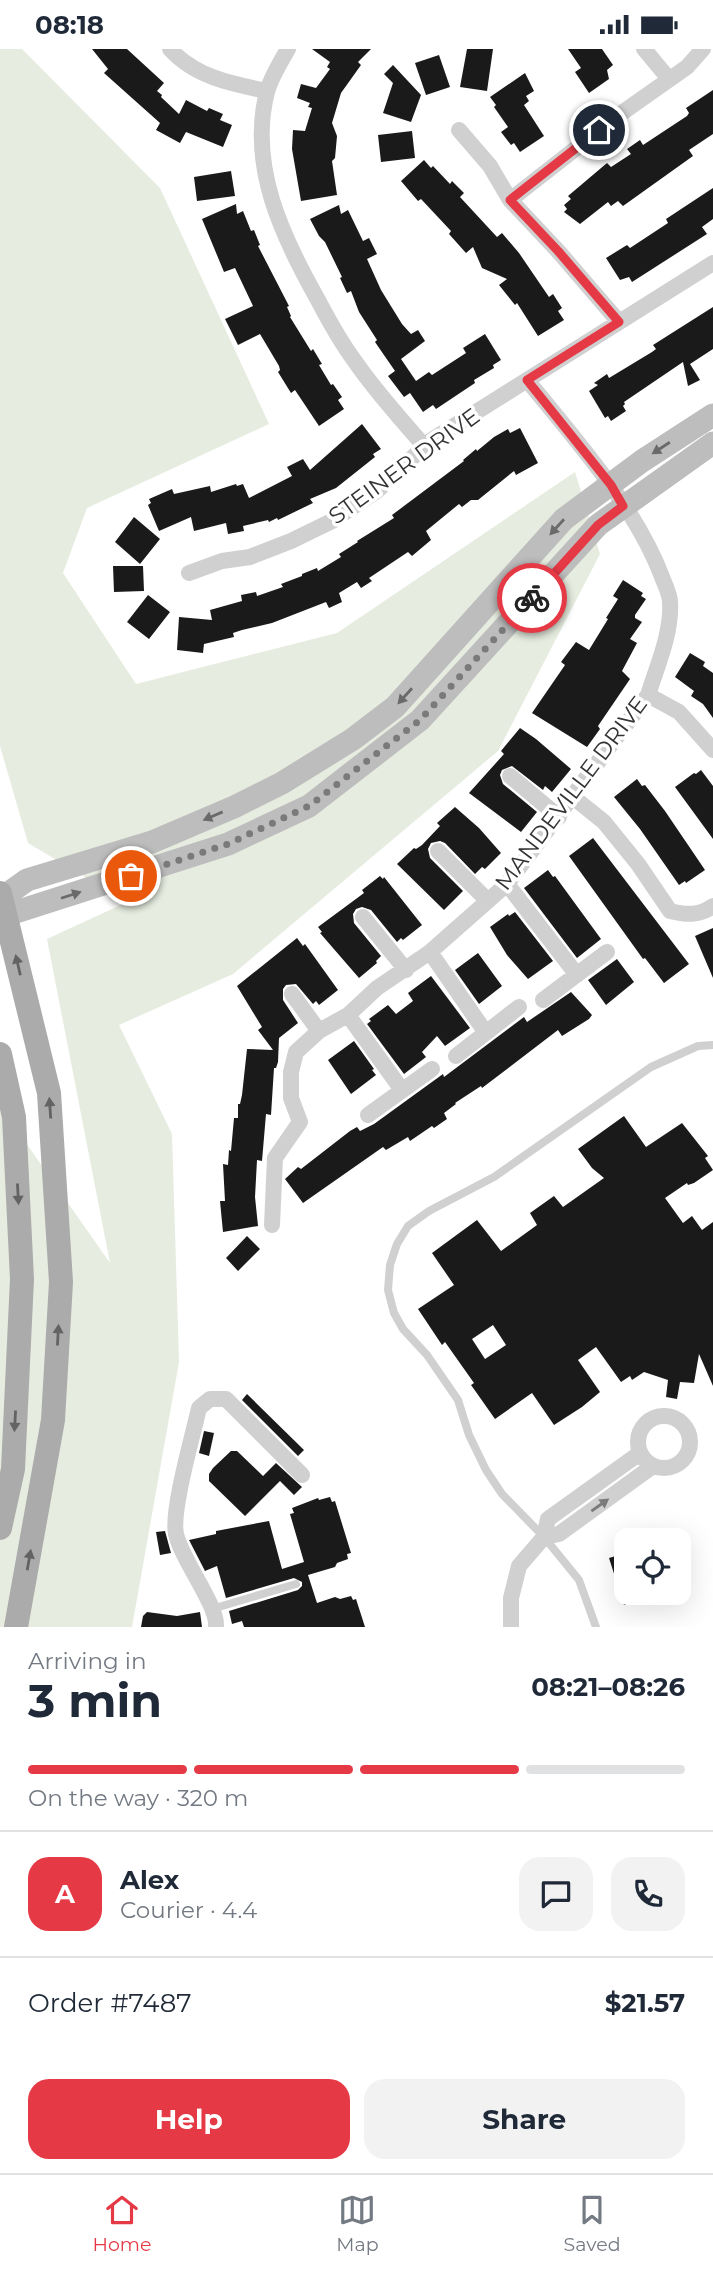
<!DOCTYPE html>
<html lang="en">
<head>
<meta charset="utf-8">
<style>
	body { margin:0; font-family:Montserrat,sans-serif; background:#f2f2f3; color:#1f2937; height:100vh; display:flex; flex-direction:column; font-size:26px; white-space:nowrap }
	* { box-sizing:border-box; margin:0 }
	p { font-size:23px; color:#747a83 }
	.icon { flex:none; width:38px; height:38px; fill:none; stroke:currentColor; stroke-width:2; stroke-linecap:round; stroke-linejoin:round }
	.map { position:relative; height:1578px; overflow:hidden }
	.panel { display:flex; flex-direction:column; background:#fff; flex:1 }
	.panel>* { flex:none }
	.buttons { position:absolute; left:614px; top:1479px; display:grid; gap:14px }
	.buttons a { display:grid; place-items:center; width:77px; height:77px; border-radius:14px; background:#fff; box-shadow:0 7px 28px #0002; font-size:35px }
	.pin { position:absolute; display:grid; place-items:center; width:60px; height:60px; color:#fff; margin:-30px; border:4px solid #fff; border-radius:50%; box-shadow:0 2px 7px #0007 }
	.courier { position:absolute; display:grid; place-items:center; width:70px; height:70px; margin:-35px; border:5px solid #e63946; border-radius:50%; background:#fff; color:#222; box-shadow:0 2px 9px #0007 }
	.overview em { font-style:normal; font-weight:700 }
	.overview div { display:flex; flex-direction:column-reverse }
	.overview { display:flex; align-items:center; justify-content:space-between; height:119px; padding:0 28px }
	h1 { font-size:46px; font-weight:700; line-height:52px }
	.bar { display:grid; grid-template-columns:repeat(4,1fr); gap:10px 7px; align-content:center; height:84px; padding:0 28px }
	.bar i { height:9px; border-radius:5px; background:#e0e1e3 }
	.bar .current { background:#e63946 }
	.bar p { grid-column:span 4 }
	.line { display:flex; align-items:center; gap:18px; padding:0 28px; border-top:2px solid #e0e1e3 }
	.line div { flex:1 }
	.round { display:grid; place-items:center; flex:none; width:74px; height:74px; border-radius:21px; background:#f2f2f3 }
	.button { display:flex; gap:14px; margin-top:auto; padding:14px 28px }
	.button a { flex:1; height:80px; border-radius:21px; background:#e63946; color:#fff; font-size:28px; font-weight:700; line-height:80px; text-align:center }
	.button a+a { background:#f2f2f3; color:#1f2937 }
	.status { display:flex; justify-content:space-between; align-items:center; height:49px; padding:0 35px; background:#fff; direction:ltr }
	.status svg { height:19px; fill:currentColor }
	.menu { display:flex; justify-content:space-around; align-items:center; height:98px; border-top:2px solid #e0e1e3; background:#fff; font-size:19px; color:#747a83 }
	.menu a { display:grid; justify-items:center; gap:4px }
	.menu .current { color:#e63946 }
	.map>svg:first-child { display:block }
	.green { fill:#e6ecdf }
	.building { fill:#1a1a1a; fill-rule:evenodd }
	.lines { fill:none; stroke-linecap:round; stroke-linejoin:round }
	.lane { stroke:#d0d0d0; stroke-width:8 }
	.street { stroke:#d0d0d0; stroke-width:16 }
	.secondary { stroke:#bdbdbd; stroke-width:23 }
	.primary { stroke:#ababab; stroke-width:24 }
	.oneway { fill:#6a6a6a }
	.oneway2 { fill:#636363 }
	.oneway3 { fill:#7a7a7a }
	.done { stroke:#7a7a7a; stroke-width:7; stroke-dasharray:0 12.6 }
	.route { stroke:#e63946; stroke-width:9 }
	.labels { text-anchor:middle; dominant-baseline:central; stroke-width:7; stroke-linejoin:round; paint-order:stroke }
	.street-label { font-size:23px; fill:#333; stroke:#fff }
</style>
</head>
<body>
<div class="status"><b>08:18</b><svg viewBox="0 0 49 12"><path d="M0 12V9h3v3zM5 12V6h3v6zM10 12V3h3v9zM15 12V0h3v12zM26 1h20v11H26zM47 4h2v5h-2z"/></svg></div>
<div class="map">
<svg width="713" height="1578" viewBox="0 0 713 1578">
	<rect width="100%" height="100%" fill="#fff"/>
	<path class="green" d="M0,0h22l138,139 109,236 -182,84 -24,65 73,111 201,-51 238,-161 25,82 -102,197 -265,223 -114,51 53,109 7,228 -47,265h-132v-521l110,157 -63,-324 80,-37 -99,-59 -28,-97z"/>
	<path class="building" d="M92,0h35l37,34 -7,8 5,4 -1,2 18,17 7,-14 21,11 2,-3 14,6 -3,6 12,5 -9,22 -37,-15 -6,11 -24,-13 4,-7 -56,-50 4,-4z
		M312,0h59l-13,13 3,3 -20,28 -9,30 5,13 -2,22 -3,3 5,34 -36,6 -9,-52 1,-19 12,1 7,-23 -4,-1 2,-4 -13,-5 4,-14 15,4 14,-19 -3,-2 3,-5z
		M467,0h26l-6,42 -27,-4z
		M568,0h34l11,16 -6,5 2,9 -20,14 -14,-21 6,-4z
		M439,6l11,32 -24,8 -11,-32z
		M393,16l28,30 -10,27 -28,-9 10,-30 -9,-9z
		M525,24l9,18 -8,5 3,5 -5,4 20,31 -24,16 -6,-9 -3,2 -10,-13 7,-5 -14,-20 2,-2 -6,-8z
		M713,41v44l-24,16 4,6 -70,50 -5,-5 -7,5 -3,-4 -28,22 -16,-12 3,-3 -3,-4 7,-6 -3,-3 39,-33 4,4 20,-13 -4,-5 13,-9 3,5 44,-29 2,-3 -3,-5z
		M412,82l3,27 -34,4 -3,-27z
		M424,111l7,8 2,-2 17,18 2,-3 12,12 -4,4 37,40 5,-4 17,20 30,44 4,-3 9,14 -4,3 6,9 -26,16 -21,-33 -2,2 -16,-20 8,-6 -25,-11 -9,-21 -7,6 -17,-19 2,-3 -30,-32 -3,2 -17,-20z
		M231,122l4,25 -38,5 -3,-24z
		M713,139v31l-11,8 5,7 -75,48 -3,-5 -9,3 -14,-22 21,-13 3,3 38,-25 -2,-4z
		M236,155l1,10 6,-3 8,20 3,-1 6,15 -2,1 31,60 -2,1 4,9 -1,1 21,34 2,-2 9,15 -3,1 12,20 2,-1 9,13 -4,3 6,9 -25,17 -24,-36 -4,3 -13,-21 2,-2 -1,-4 -19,-32 -22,11 -13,-26 28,-13 -18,-38 -11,4 -22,-53z
		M339,156l2,9 7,-4 15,31 6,-3 8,16 -10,5 14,31 21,34 9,10 7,-4 7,11 -24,18 15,22 13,-9 3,3 34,-22 -3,-5 22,-14 16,26 -8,5 1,3 -20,12 1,3 -39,26 -3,-4 -10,7 -13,-19 -6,4 -16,-21 7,-5 -20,-29 2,-2 -18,-28 -8,-21 -4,2 -7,-15 2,-1 -17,-35 -6,-6 -9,-17z
		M713,258v42l-23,15 10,16 -12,6 -5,-24 -59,40 1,2 -2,2 3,5 -15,10 -3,-5 -3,2 -16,-27 9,-6 -4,-2 13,-9 2,4 43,-26 4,-3 -3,-4z
		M362,375l19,25 -8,5 2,3 -39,31 -26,11 3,4 -35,17 -1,-2 -8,4 -1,-2 -25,6 1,5 -16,3 -2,-11 -32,8 -3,-14 -32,14 -11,-26 3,-2 -2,-4 23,-10 2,5 36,-8 1,6 25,-8 1,2 6,-2 6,14 43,-22 -5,-9 16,-8 7,11z
		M520,379l18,35 -22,12 -2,-4 -36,29h-7l-9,7 -3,-3 -33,27 5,9 -19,16 -4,-4 -39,26 3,3 -11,7 -4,-6 -18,11 3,9 -13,6 -3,-6 -54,21 -30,7 -9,3 1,4 -30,7 -1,9 -26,-3 2,-33 33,3 -2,-10 32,-9 -1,-6 15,-3 1,4 26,-9 -2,-3 21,-8v-2l15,-6 1,3 23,-14 -2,-3 19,-12 -1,-1 37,-23 -2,-3 72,-54 -1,-1 13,-11 1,2 17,-14 14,-8 2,4z
		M134,468l26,22 -20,25 -25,-22z
		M113,517h30l1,25 -30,1z
		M623,531l20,13 -2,3 5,3 -11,16v3l7,4 -12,17 7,4 -15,28 8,8 -32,47 2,3 -13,18 -55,-34 33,-48 -4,-3 15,-20 13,8 19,-31 -2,-1 12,-19 -5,-3z
		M148,546l22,17 -21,27 -22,-17z
		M690,604l15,9 -2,4 10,7v45l-10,-14 -12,-8 3,-5 -19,-14z
		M520,679l16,11 35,30 -19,23 -7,-6 -2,4 -31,-24 -10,4 -2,5 3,9 34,28 -16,20 -52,-39 35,-39 -3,-3z
		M701,721l12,16v53l-38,-52 19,-14 2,1z
		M637,730l5,7 3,-1 20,26 40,59 -19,13 -1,-2 -6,4 -39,-56 -26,-32z
		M455,758l24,21 22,25 -16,16 -3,-2 -7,7 -30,-31 -5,-2 -9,2 -3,6 2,9 33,33 -19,19 -47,-46 17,-16 2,1 6,-4 18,-19 -3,-3z
		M593,789l96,126 -25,19 -19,-25 -2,1 -74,-103z
		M548,821l5,7 2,-1 46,63 -24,19 -53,-70z
		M380,827l3,3 1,-2 38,48 -19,15 -2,-2 -4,4 -26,-32 -9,-3 -6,2 -3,5 1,9 27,33 -5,5 1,2 -18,15 -39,-45 2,-1 -4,-5 46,-34 -2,-3z
		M515,863l38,49 -25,18 -21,-24 -17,-28 18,-13 1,2z
		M713,879v50l-18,-42z
		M297,889l6,8 2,-2 33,46 -19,15 -3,-4 -3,3 -17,-20 -10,1 -3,4v11l15,23 -19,15 -1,24 -2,6h-2l-3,47 -5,-1 -4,47 -5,-1 -2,37 3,29 -35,6 -3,-31h5l-2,-37 5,1 1,-15 2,1 3,-33h4v-14h2l2,-9 5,-46 26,1 -15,-20 4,-3 -25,-41z
		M478,904l24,33 -23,18 -24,-34z
		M617,910l17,23 -28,23 -18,-25z
		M431,927l39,52 -25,18 -8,-10 -15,16 4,5 -22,17 -37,-50 4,-3 -2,-2 19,-14 8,9 17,-13 -5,-8z
		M571,943l21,23 -3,4 -27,17 -4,-6 -76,58 -1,-2 -26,17 1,1 -12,9 3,6 -13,9 -2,-2 -22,15 -2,-4 -22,13 -3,-3 -80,56 -18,-24 13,-12 3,2 49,-38 7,-4 3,4 14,-7 69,-50 1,3 80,-60 3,5z
		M354,992l20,28 -2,1 4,5 -25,19 -23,-34z
		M624,1067l22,31 36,-24 26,33 -3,2 8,12 -19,13 -6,2 -1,-2 -22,15 18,25 9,-7 10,14 11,-8v164l-14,-32 -5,29 -14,-1 -3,17 -11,-2 2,-17 -24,-8 -12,8 -2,-4 -9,6 -25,-35 -18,13 22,32 -18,15 -28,18 -22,-32 -37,26 -19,-27 -5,-7 3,-2 -29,-41 -3,3 -24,-36 36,-24 -22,-32 45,-33 24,31 36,-26 -7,-12 24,-17 9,11 41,-29 -12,-10 -14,-19zM493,1276l13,20 -21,14 -13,-20z
		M247,1187l13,13 -22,22 -12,-13z
		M247,1345l57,56 -6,6 -56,-56z
		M204,1382l10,2 -5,23 -10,-3z
		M231,1402h6l26,25 13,-13 26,24 -8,8 -14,-14 -35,35 -36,-35v-7l4,-6z
		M330,1448l2,5 3,-1 16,52 -4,1 1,5 -11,4 -2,4 -27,8 9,28 18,-6 5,2 11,-3 2,4 3,-1 9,28h-121l-2,-6 -10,3 -3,-13 69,-21 4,-4v-4l-8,-4 -68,20 -9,-32 -12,5 -16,-31 27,-6v-3l53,-10 13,48 22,-7 -14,-48 4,-1 -2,-5 26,-10 1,2z
		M165,1482l6,22 -11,2 -4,-23z
		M626,1504v52h-2l-15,-47z
		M147,1563l30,4 23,-4 2,15h-61l2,-11z"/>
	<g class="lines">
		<path class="lane" d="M212,1560l84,-25
			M596,1578l-17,-47 -35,-43 -42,-43 -16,-24 -17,-35 -11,-35 -31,-45 -24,-26 -9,-16 -6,-23 2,-25 7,-21 11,-18 21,-15 65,-34 157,-110 47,-21 15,-1"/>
		<path class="street" d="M170,0c25,28 62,35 97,42
			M288,0c-8,14 -17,28 -21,43 -19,74 16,146 51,208 11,21 22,41 36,60 21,31 47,59 71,87
			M644,0l25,30
			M459,81l31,36 20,34 48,51 61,71
			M510,151l106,-83 71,-50 16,-18
			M189,524l33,-12 28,-4 41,-16 41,-20 46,-31 52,-49 283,-178
			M648,646l31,17 34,38
			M510,727l49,41
			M573,748l31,25 34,42 32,47c16,4 29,5 43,-5
			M438,802l50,50
			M507,835l70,91
			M363,868l43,53
			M430,903l56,81
			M292,945l27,37
			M543,951l64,-48
			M348,966l54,75
			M456,1007l63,-49
			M368,1066l64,-46
			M272,1176l3,-67 25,-36 -9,-24v-26l5,-20 23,-21 29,-16 29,-27 53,-36 77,-68 141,-189c9,-29 24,-62 22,-93 0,-8 -5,-17 -8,-25 -26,-70 -88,-139 -135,-197
			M638 1393a26 26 0 1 1 52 0a26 26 0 1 1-52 0Z
			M544,1488l15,-3 94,-68
			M216,1578c2,-22 -34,-66 -40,-93 -5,-23 17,-99 23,-126l11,-9h16l76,76
			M511,1578v-29l8,-32 25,-29 4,-18 92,-66"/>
		<path class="secondary" d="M0,850l27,-19 125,-38 82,-35 48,-24 71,-44 42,-32 169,-188 78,-58 71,-46
			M0,868l228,-73 81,-38 111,-86 178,-195 115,-82"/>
		<path class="primary" d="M0,844l49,200 12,189 -8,138 -37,207
			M0,1005l14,63 8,162 -9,190 -13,59"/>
	</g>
	<defs><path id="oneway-solid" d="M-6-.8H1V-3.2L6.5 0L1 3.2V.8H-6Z" transform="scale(1.75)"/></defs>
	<g class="oneway">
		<use href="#oneway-solid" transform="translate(661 399) rotate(147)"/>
		<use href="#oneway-solid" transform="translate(557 478) rotate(132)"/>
		<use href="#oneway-solid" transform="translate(405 647) rotate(132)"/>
		<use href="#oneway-solid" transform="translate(213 767) rotate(157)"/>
		<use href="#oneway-solid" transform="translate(71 846) rotate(-18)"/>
	</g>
	<g class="oneway2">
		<use href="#oneway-solid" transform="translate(18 916) rotate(-103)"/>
		<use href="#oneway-solid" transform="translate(50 1059) rotate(-94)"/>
		<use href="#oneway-solid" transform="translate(18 1145) rotate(87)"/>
		<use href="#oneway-solid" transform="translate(58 1286) rotate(-87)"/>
		<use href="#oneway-solid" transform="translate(15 1372) rotate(93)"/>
		<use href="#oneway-solid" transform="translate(29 1511) rotate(-80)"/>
	</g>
	<use class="oneway3" href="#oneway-solid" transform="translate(600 1456) rotate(-35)"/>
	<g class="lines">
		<path class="done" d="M131,827l97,-32 81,-38 111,-86 112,-122"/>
		<path class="route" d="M532,549l66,-73 25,-19 -12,-21 -84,-105 92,-58 -61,-71 -48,-51 89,-70"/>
	</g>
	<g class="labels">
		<g class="street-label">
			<text transform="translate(404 417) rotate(-36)">STEINER DRIVE</text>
			<text transform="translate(571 744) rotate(-53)">MANDEVILLE DRIVE</text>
		</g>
	</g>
</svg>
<div class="buttons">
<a><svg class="icon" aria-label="locate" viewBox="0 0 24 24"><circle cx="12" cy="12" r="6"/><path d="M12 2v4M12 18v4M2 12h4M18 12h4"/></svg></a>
</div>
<div class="pin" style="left:131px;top:827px;background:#ea580c"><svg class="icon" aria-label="bag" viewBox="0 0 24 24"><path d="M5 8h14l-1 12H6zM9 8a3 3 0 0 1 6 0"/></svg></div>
<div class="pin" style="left:599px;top:81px;background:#1f2937"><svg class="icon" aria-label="home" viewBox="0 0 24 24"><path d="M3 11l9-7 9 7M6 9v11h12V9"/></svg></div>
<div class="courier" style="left:532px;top:549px"><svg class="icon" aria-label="bike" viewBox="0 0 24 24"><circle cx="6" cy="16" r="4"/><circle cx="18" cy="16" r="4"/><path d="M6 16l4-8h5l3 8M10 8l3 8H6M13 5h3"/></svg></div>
</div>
<section class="panel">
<div class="overview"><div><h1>3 min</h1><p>Arriving in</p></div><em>08:21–08:26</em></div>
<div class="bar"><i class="current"></i><i class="current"></i><i class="current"></i><i></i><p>On the way · 320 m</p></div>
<div class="line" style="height:126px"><b class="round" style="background:#e63946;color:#fff">A</b><div><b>Alex</b><p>Courier · 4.4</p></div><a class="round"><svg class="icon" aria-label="chat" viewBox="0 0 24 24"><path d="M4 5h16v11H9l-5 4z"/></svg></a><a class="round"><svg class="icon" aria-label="phone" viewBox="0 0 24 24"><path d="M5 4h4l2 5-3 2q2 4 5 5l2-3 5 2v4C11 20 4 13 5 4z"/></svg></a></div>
<div class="line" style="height:91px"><div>Order #7487</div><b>$21.57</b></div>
<div class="button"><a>Help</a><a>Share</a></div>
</section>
<nav class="menu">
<a class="current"><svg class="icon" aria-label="home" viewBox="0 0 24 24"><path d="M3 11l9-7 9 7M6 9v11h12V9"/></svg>Home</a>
<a><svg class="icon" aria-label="map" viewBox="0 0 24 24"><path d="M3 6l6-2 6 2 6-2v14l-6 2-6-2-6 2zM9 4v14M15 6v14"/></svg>Map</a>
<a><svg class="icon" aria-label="saved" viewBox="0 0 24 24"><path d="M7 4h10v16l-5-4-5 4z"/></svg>Saved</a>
</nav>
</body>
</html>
